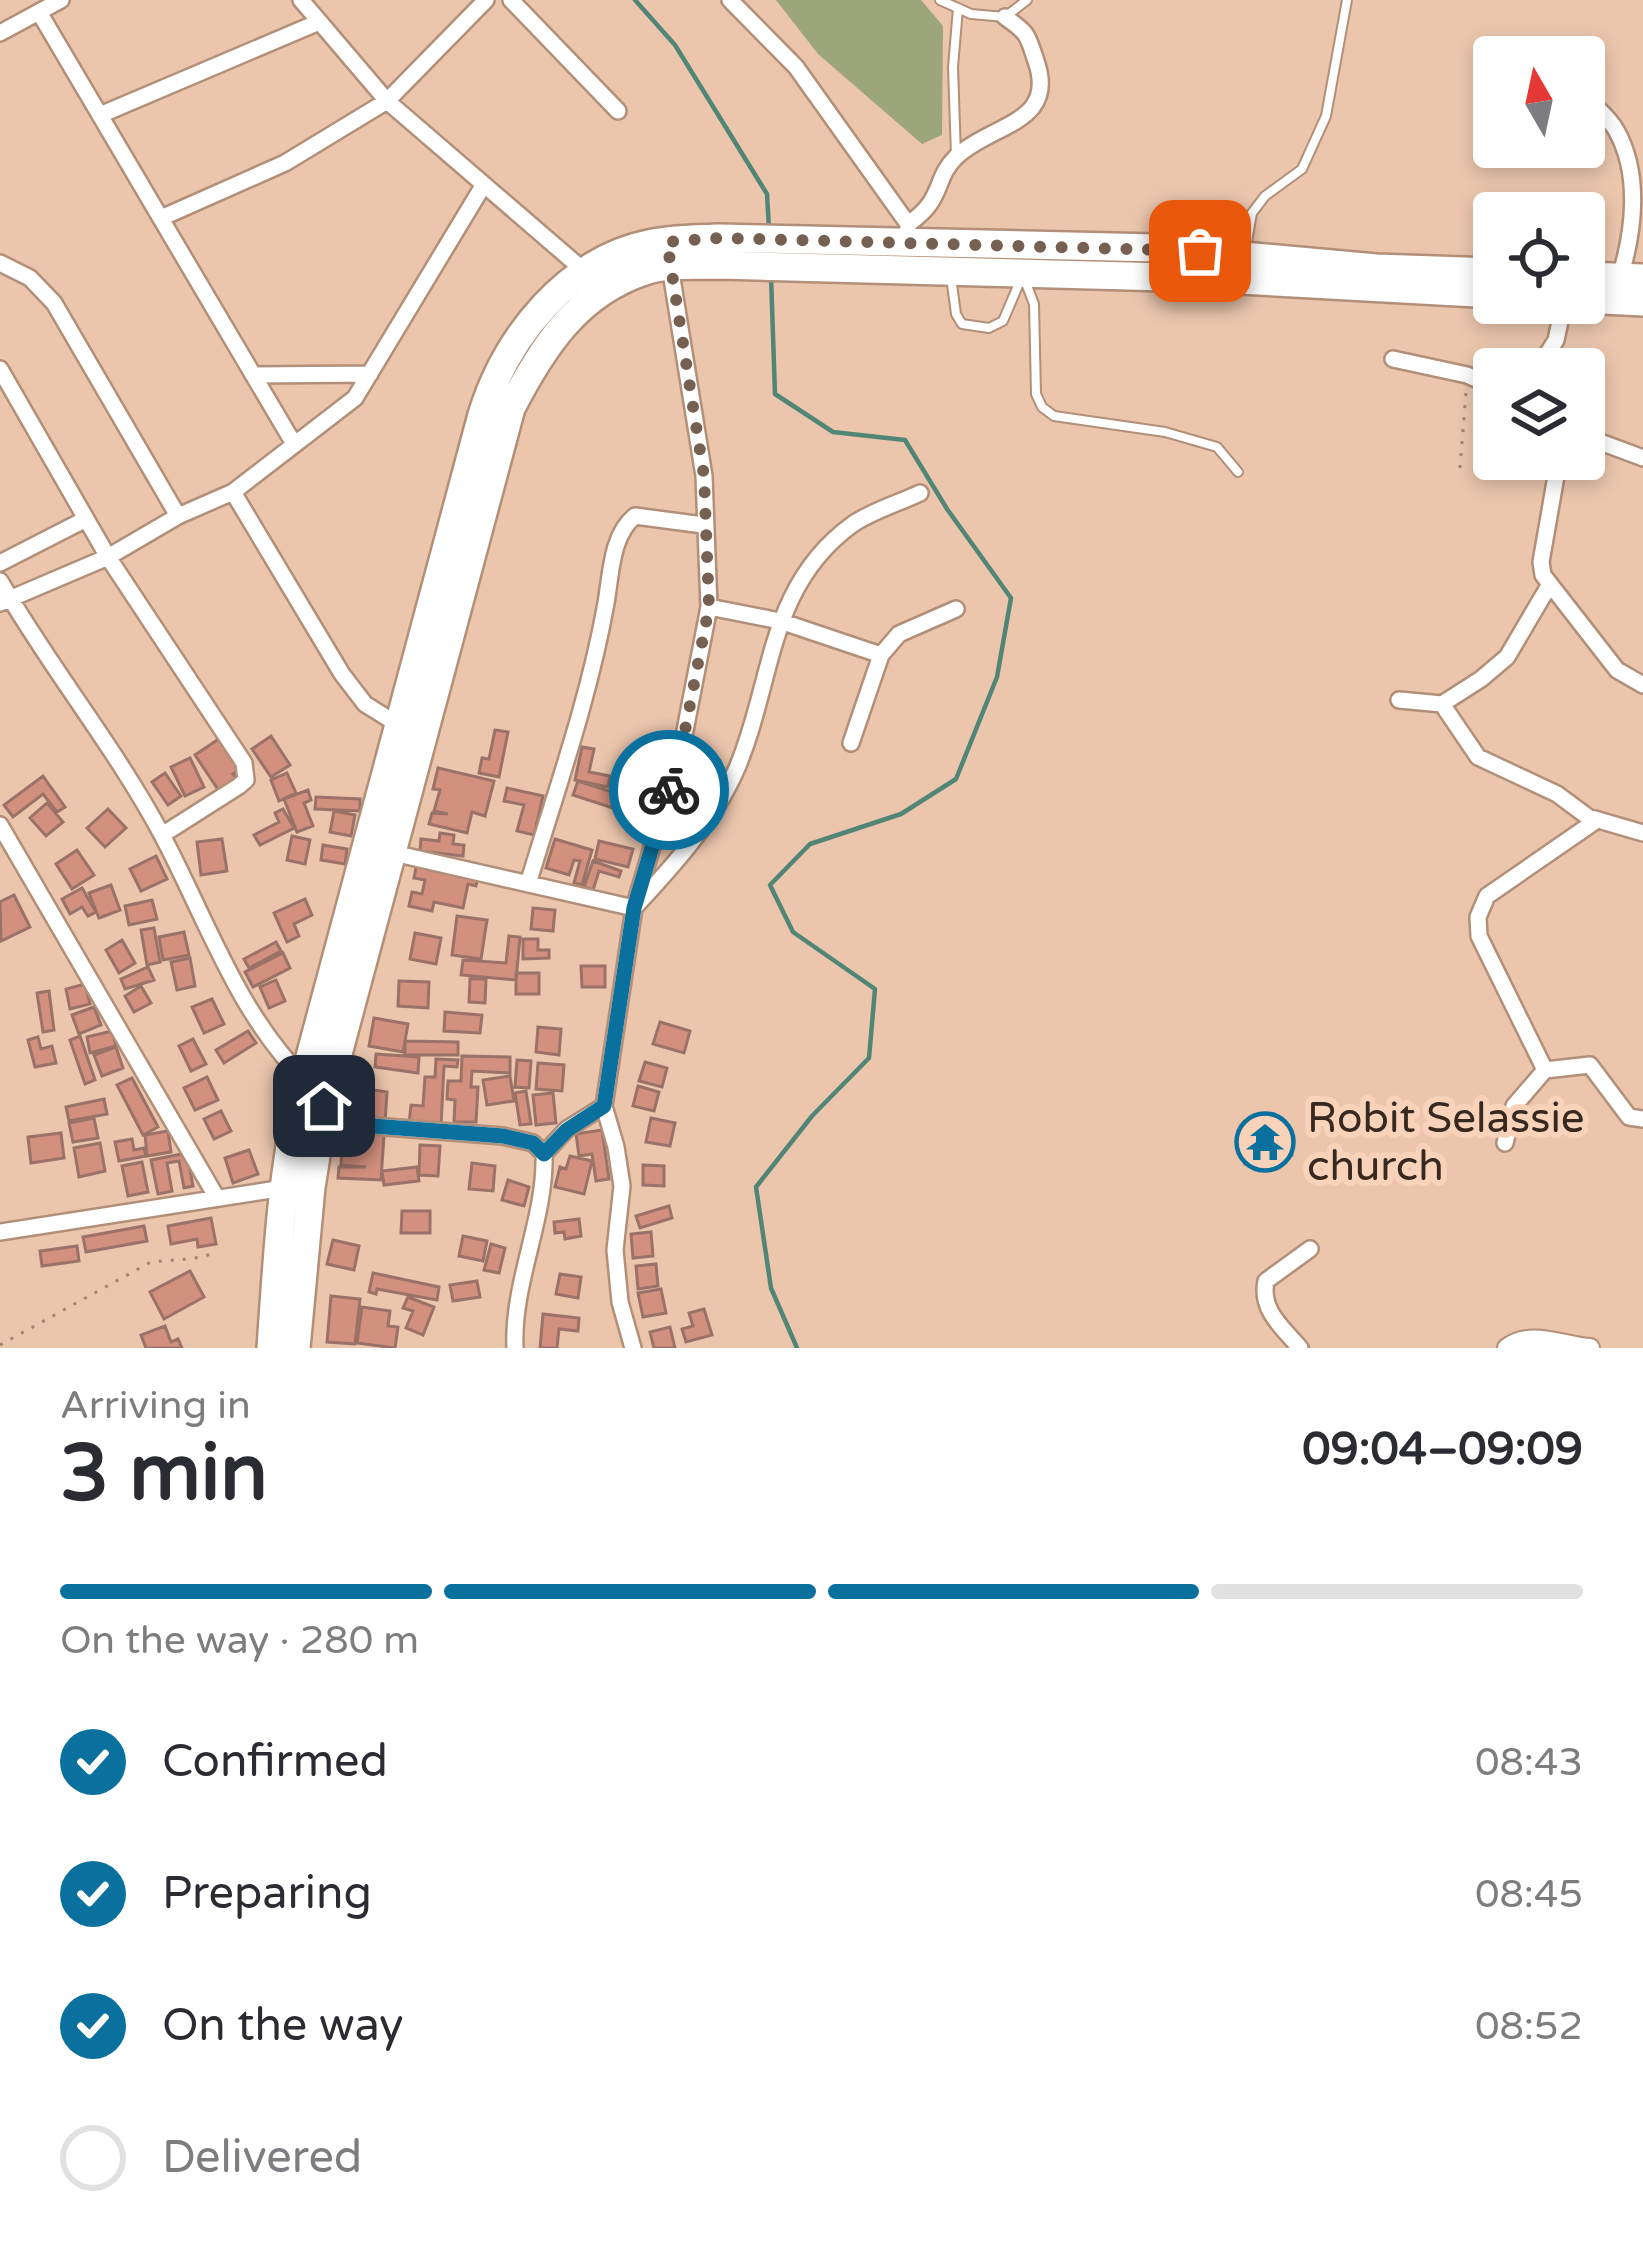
<!DOCTYPE html>
<html lang="en">
<head>
<meta charset="utf-8">
<style>
	body { margin:0; font-family:"Varela Round",sans-serif; background:#f2f2f3; color:#2b2b33; height:100vh; display:flex; flex-direction:column; font-size:45px; white-space:nowrap }
	* { box-sizing:border-box; margin:0 }
	p { font-size:39px; color:#7c7c81 }
	.icon { flex:none; width:66px; height:66px; fill:none; stroke:currentColor; stroke-width:2; stroke-linecap:round; stroke-linejoin:round }
	.map { position:relative; height:1348px; overflow:hidden }
	.side { display:flex; flex-direction:column; background:#fff; flex:1 }
	.side>* { flex:none }
	.needle { width:78px; rotate:351deg }
	.fabs { position:absolute; left:1473px; top:36px; display:grid; gap:24px }
	.fabs a { display:grid; place-items:center; width:132px; height:132px; border-radius:12px; background:#fff; box-shadow:0 6px 18px #0003; font-size:60px }
	.pin { position:absolute; display:grid; place-items:center; width:102px; height:102px; color:#fff; margin:-51px; border-radius:24px; box-shadow:0 6px 18px #0006 }
	.courier { position:absolute; display:grid; place-items:center; width:120px; height:120px; margin:-60px; border:9px solid #0a709d; border-radius:50%; background:#fff; color:#222; box-shadow:0 3px 15px #0007 }
	.head em { font-style:normal; font-weight:700 }
	.head div { display:flex; flex-direction:column-reverse }
	.head { display:flex; align-items:center; justify-content:space-between; height:204px; padding:0 60px }
	h1 { font-size:78px; font-weight:700; line-height:90px }
	.bar { display:grid; grid-template-columns:repeat(4,1fr); gap:18px 12px; align-content:center; height:144px; padding:0 60px }
	.bar i { height:15px; border-radius:9px; background:#e1e1e2 }
	.bar .selected { background:#0a709d }
	.bar p { grid-column:span 4 }
	ol { padding:0 60px; list-style:none }
	li { display:flex; align-items:center; gap:36px; height:132px }
	li p { margin-inline-start:auto }
	li .icon { padding:12px; border-radius:50%; background:#0a709d; color:#fff; stroke-width:4 }
	li:last-child { color:#7c7c81 }
	li i { width:66px; height:66px; border:6px solid #e1e1e2; border-radius:50% }
	.map>svg:first-child { display:block }
	.green { fill:#9da57a }
	.lines { fill:none; stroke-linecap:round; stroke-linejoin:round }
	.stream { stroke:#518676; stroke-width:4.5 }
	.building { fill:#d3907e; stroke:#9a7267; stroke-width:3 }
	.service-casing { stroke:#b28f78; stroke-width:12 }
	.minor-casing { stroke:#b28f78; stroke-width:20 }
	.tertiary-casing { stroke:#b28f78; stroke-width:22 }
	.trunk-casing { stroke:#b28f78; stroke-width:32 }
	.path { stroke:#a18572; stroke-width:3; stroke-dasharray:3 9; stroke-linecap:butt }
	.service { stroke:#fff; stroke-width:8 }
	.minor { stroke:#fff; stroke-width:15 }
	.tertiary { stroke:#fff; stroke-width:18 }
	.trunk { stroke:#fff; stroke-width:27 }
	.done { stroke:#766051; stroke-width:12; stroke-dasharray:0 21.6 }
	.route { stroke:#0a709d; stroke-width:15 }
	.labels { text-anchor:middle; dominant-baseline:central; stroke-width:12; stroke-linejoin:round; paint-order:stroke }
	.poi-label { font-size:42px; fill:#37291f; stroke:#f8d3ba; text-anchor:start }
</style>
</head>
<body>
<div class="map">
<svg width="1643" height="1348" viewBox="0 0 1643 1348">
	<rect width="100%" height="100%" fill="#ebc6ad"/>
	<path class="green" d="M776,0h145l22,26 -1,109 -20,9 -104,-90z"/>
	<g class="lines">
		<path class="stream" d="M635,0l40,45 92,149 2,35
			M771,276l4,118 58,38 72,8 42,69 64,89 -14,79 -41,102 -55,35 -91,30 -40,41 23,47 82,57 -6,69 -57,58 -56,71 15,101 26,60"/>
	</g>
	<path class="building" d="M495,730l13,2 -9,45 -20,-4 3,-15 7,1z
		M223,736l20,31 -10,7 4,5 -18,12 -24,-36z
		M271,736l19,29 -19,12 -19,-28z
		M582,747l12,2 -5,23 21,4 -2,11 -33,-7z
		M190,758l14,29 -19,9 -14,-29z
		M438,768l56,13 -9,35 -13,-4 -5,21 -38,-9 3,-11 16,1 -14,-3 6,-21 -7,-1z
		M628,769l29,13 -6,13 -16,-7 -4,9 -13,-6z
		M165,773l16,23 -13,9 -16,-23z
		M287,773l9,20 -17,8 -8,-21z
		M43,776l22,31 -8,5 -14,-18 -30,23 -9,-12z
		M578,781l40,13 -5,14 -40,-13z
		M507,788l36,8 -9,39 -17,-4 7,-26 -20,-4z
		M308,790l3,10 -7,3 9,23 -16,6 -13,-33z
		M316,797l44,2v12l-45,-2z
		M47,803l16,19 -17,14 -16,-18z
		M108,809l18,19 -21,19 -18,-19z
		M283,809l11,19 -34,17 -6,-10 25,-13 -4,-9z
		M334,811l21,4 -4,21 -21,-4z
		M440,833l14,2 -1,9 11,1 -1,11 -43,-5 1,-12 18,2z
		M292,836l18,4 -5,24 -18,-4z
		M222,839l5,32 -26,4 -4,-33z
		M555,839l37,11 -10,35 -8,-2 6,-22 -6,-1 -5,15 -23,-7z
		M599,841l34,8 -5,18 -33,-8z
		M323,845l24,4 -2,15 -24,-4z
		M77,850l17,25 -22,14 -16,-25z
		M156,856l11,23 -26,12 -11,-22z
		M593,861l28,10 -2,6 -20,-6 -6,19 -9,-3z
		M417,863l61,12 -2,11 -8,-2 -5,24 -29,-6 -2,9 -23,-5 3,-14 10,2 3,-14 -11,-2z
		M111,885l9,25 -21,8 -10,-25z
		M82,888l14,24 -8,4 -6,-9 -12,7 -8,-15z
		M14,895l16,32 -29,14 -1,-39z
		M305,899l7,16 -18,9 5,12 -12,6 -13,-29z
		M152,900l5,19 -28,6 -4,-19z
		M533,908l22,2 -2,21 -22,-2z
		M457,916l30,4 -6,39 -29,-4z
		M154,928l6,34 -13,3 -6,-35z
		M184,932l5,23 -26,5 -4,-23z
		M415,933l26,5 -5,26 -26,-5z
		M509,936l11,1 -4,43 -55,-5 2,-15 43,3z
		M523,939h15v11h11v8l-26,1z
		M122,940l13,23 -16,10 -13,-23z
		M276,942l5,9 -32,17 -5,-9z
		M283,953l7,15 -37,19 -8,-15z
		M190,958l5,28 -18,4 -6,-28z
		M581,966h24v21h-23z
		M148,967l6,13 -29,9 -4,-10z
		M516,973h23v21h-23z
		M470,979h16l-1,24 -16,-1z
		M276,980l9,21 -16,7 -9,-21z
		M399,981l30,1 -1,26 -30,-2z
		M85,984l5,20 -20,5 -4,-20z
		M141,986l10,17 -17,9 -9,-16z
		M49,991l5,39 -11,2 -6,-39z
		M212,999l12,25 -20,9 -12,-26z
		M94,1007l7,18 -22,9 -7,-19z
		M445,1012l37,3 -2,18 -36,-2z
		M374,1018l34,6 -5,28 -34,-6z
		M660,1022l30,9 -6,22 -31,-9z
		M538,1027l23,2 -2,26 -23,-3z
		M112,1031l4,15 -26,7 -3,-16z
		M248,1031l8,12 -32,20 -8,-13z
		M80,1036l15,44 -10,4 -15,-44z
		M38,1037l3,12 11,-3 4,17 -21,4 -7,-27z
		M193,1039l13,25 -15,7 -12,-25z
		M405,1041l53,1v13h-53z
		M116,1047l7,21 -21,8 -8,-21z
		M376,1054l43,3 -1,16 -43,-6z
		M462,1056l48,1v16l-38,-2 -1,16h7l-2,35h-22l1,-22 -8,-1 1,-18h13z
		M436,1059l22,1 -1,7 -13,-1 -3,60 -32,-2 2,-19 12,1 2,-29h10z
		M517,1060l14,1 -2,27 -14,-1z
		M645,1062l22,6 -5,19 -23,-6z
		M538,1063l26,2 -2,26 -26,-2z
		M510,1076l4,25 -27,4 -4,-25z
		M207,1077l11,23 -23,10 -11,-22z
		M132,1078l26,49 -15,8 -26,-50z
		M638,1086l21,6 -5,19 -21,-5z
		M353,1087l34,5 -2,30 -36,-5z
		M526,1091l5,33 -11,1 -5,-32z
		M553,1093l3,30 -20,2 -3,-30z
		M104,1099l3,15 -38,7 -3,-14z
		M221,1111l10,20 -17,8 -10,-20z
		M94,1118l4,20 -25,4 -4,-19z
		M651,1118l24,5 -5,23 -24,-4z
		M1286,1125l6,30 -47,9 -5,-30z
		M602,1130l7,49 -13,2 -4,-27 -13,2 -3,-22z
		M168,1131l3,21 -24,4 -2,-21z
		M343,1132l41,3 -3,45 -43,-2 1,-11h27l-25,-2z
		M61,1133l3,25 -33,5 -3,-26z
		M132,1139l2,11 10,-2 2,8 -27,5 -4,-19z
		M100,1143l5,28 -26,6 -5,-29z
		M420,1145l20,1 -2,30 -19,-1z
		M249,1150l9,24 -25,9 -8,-25z
		M187,1153l6,33 -9,2 -5,-27 -12,2 5,28 -14,3 -7,-34z
		M570,1156l22,5 -8,33 -29,-7 5,-20 6,2z
		M142,1162l6,30 -20,4 -6,-30z
		M472,1163l23,3 -2,25 -24,-2z
		M643,1165l21,1v20l-21,-1z
		M417,1167l2,14 -35,4 -2,-14z
		M508,1180l21,7 -5,19 -22,-6z
		M669,1206l3,12 -32,10 -4,-12z
		M402,1211h28v22h-29z
		M211,1218l5,26 -18,3 -1,-8 -26,5 -3,-18z
		M579,1219l2,17 -16,3 -1,-7 -9,1 -1,-11z
		M144,1226l3,15 -61,11 -3,-15z
		M651,1232l2,24 -20,2 -2,-24z
		M463,1236l24,5 -4,20 -24,-5z
		M333,1240l26,6 -5,24 -27,-6z
		M491,1244l14,4 -6,25 -15,-3z
		M77,1246l2,15 -37,5 -2,-15z
		M656,1264l2,22 -20,3 -2,-23z
		M190,1271l14,26 -40,22 -14,-27z
		M373,1273l66,14 -2,13 -60,-11 -1,5 -7,-2z
		M560,1274l21,3 -3,21 -22,-4z
		M477,1281l3,16 -27,4 -3,-16z
		M661,1289l5,24 -23,4 -5,-24z
		M331,1296l29,3 -5,45 -28,-2z
		M408,1297l26,10 -11,28 -17,-7 7,-17 -10,-3z
		M362,1307l28,4 -2,15 10,1 -3,21 -38,-5z
		M704,1309l8,26 -26,7 -4,-13 11,-3 -4,-13z
		M543,1314l36,4 -1,13 -19,-2 -2,19h-17z
		M165,1326l6,16 7,-3 4,9h-36l-5,-13z
		M670,1327l5,21h-21l-4,-16z"/>
	<g class="lines">
		<defs>
			<path id="service" d="M940,0l31,14 34,3 22,-17
				M956,156l-3,-89 5,-59
				M1245,253l7,-40 13,-17 37,-27 24,-53 21,-116
				M951,277l5,37 6,10 27,4 14,-7 17,-40
				M1024,278l10,26 2,90 6,13 12,9 111,16 52,15 21,25"/>
			<path id="minor" d="M301,0l86,101 202,174
				M511,0l107,111
				M730,0l66,67 112,157 -1,23
				M39,12l255,432
				M0,33l61,-33
				M1584,95c10,11 25,22 32,35 25,44 18,101 4,147
				M100,115l219,-93
				M161,218l124,-55 102,-62 99,-101
				M908,224c37,-25 25,-44 48,-67 36,-34 102,-33 80,-96 -9,-27 -7,-27 -31,-44
				M0,263l30,15 24,25 124,213
				M1393,359l74,16 27,12
				M0,369l108,188 136,206 2,17 -7,6 -77,49
				M1538,369l18,-29 8,-37
				M253,375l117,-1
				M1584,436l59,22
				M1559,459l-18,103 2,13 74,95 26,15
				M233,492l109,182 23,30 40,25
				M0,563l86,-44
				M0,581c50,87 115,166 162,254 44,83 75,177 142,244
				M0,603l108,-46 70,-41 55,-24 122,-94 128,-212
				M709,607l71,14 101,34
				M1399,700l43,4 36,53 79,37 31,23 55,16
				M1442,704l39,-25 26,-22 43,-73
				M851,743l30,-88 18,-21 57,-25
				M1597,820l-110,76 -9,21 1,19 66,134 45,-5 39,52 14,2
				M0,825l217,373
				M393,853l241,55c39,-42 80,-87 103,-140 37,-88 30,-182 116,-244 19,-13 46,-21 67,-31
				M528,884c28,-93 61,-185 78,-281 5,-28 5,-68 29,-87l68,9
				M321,1122l182,14 30,7 11,11c2,65 -32,128 -29,194
				M1505,1143l9,-37 31,-36
				M544,1154l23,-25 37,-23
				M0,1232l284,-44
				M633,1348l-13,-46 -5,-52 7,-64 -6,-39 -12,-41 30,-198 48,-162 27,-139 -5,-131 -35,-216
				M1300,1348c-18,-21 -40,-38 -34,-67l44,-32"/>
			<path id="tertiary" d="M1507,1348c23,-18 56,-2 83,0"/>
			<path id="trunk" d="M1584,276l59,2
				M1584,299l59,3
				M271,1348c6,-85 10,-170 29,-254l182,-679c24,-78 86,-156 171,-172 21,-4 44,-4 65,-5l438,10 220,20 118,4
				M296,1348l15,-161 13,-81 187,-698c31,-60 66,-115 134,-137 23,-8 51,-5 75,-6l483,13 291,16"/>
		</defs>
		<use href="#service" class="service-casing"/>
		<use href="#minor" class="minor-casing"/>
		<use href="#tertiary" class="tertiary-casing"/>
		<use href="#trunk" class="trunk-casing"/>
		<path class="path" d="M1460,468l6,-75
			M0,1345l149,-82c22,-5 43,-1 64,-10"/>
		<use href="#service" class="service"/>
		<use href="#minor" class="minor"/>
		<use href="#tertiary" class="tertiary"/>
		<use href="#trunk" class="trunk"/>
	</g>
	<g class="lines">
		<path class="done" d="M669,790l13,-44 27,-139 -5,-131 -37,-234 51,-4 482,13"/>
		<path class="route" d="M324,1106l-3,16 182,14 30,7 11,11 23,-24 37,-24 30,-198 35,-118"/>
	</g>
	<defs>
		<symbol id="temple-ring" viewBox="-11 -11 22 22"><circle r="9.5" fill="#f8d3ba" stroke="#0a709d" stroke-width="1.5"/><path d="M0-6L5-2H3V0L6.5 2.5H4V6H1.5V3h-3V6H-4V2.5H-6.5L-3 0V-2H-5Z" fill="#0a709d"/></symbol>
	</defs>
	<g fill-rule="evenodd">
		<use href="#temple-ring" x="1232" y="1109" width="66" height="66"/>
	</g>
	<g class="labels">
		<g class="poi-label">
			<text x="1307" y="1118">Robit Selassie<tspan x="1307" dy="48">church</tspan></text>
		</g>
	</g>
</svg>
<div class="fabs">
<a><svg class="needle" viewBox="-14 -14 28 28"><path d="M0-13l5 13h-10z" fill="#e53935"/><path d="M0 13l5-13h-10z" fill="#7c7c81"/></svg></a>
<a><svg class="icon" aria-label="locate" viewBox="0 0 24 24"><circle cx="12" cy="12" r="6"/><path d="M12 2v4M12 18v4M2 12h4M18 12h4"/></svg></a>
<a><svg class="icon" aria-label="layers" viewBox="0 0 24 24"><path d="M12 4l9 5-9 5-9-5zM3 14l9 5 9-5"/></svg></a>
</div>
<div class="pin" style="left:1200px;top:251px;background:#ea580c"><svg class="icon" aria-label="bag" viewBox="0 0 24 24"><path d="M5 8h14l-1 12H6zM9 8a3 3 0 0 1 6 0"/></svg></div>
<div class="pin" style="left:324px;top:1106px;background:#1f2937"><svg class="icon" aria-label="home" viewBox="0 0 24 24"><path d="M3 11l9-7 9 7M6 9v11h12V9"/></svg></div>
<div class="courier" style="left:669px;top:790px"><svg class="icon" aria-label="bike" viewBox="0 0 24 24"><circle cx="6" cy="16" r="4"/><circle cx="18" cy="16" r="4"/><path d="M6 16l4-8h5l3 8M10 8l3 8H6M13 5h3"/></svg></div>
</div>
<section class="side">
<div class="head"><div><h1>3 min</h1><p>Arriving in</p></div><em>09:04–09:09</em></div>
<div class="bar"><i class="selected"></i><i class="selected"></i><i class="selected"></i><i></i><p>On the way · 280 m</p></div>
<ol>
<li><svg class="icon" aria-label="check" viewBox="0 0 24 24"><path d="M5 12l5 5 9-10"/></svg>Confirmed<p>08:43</p></li>
<li><svg class="icon" aria-label="check" viewBox="0 0 24 24"><path d="M5 12l5 5 9-10"/></svg>Preparing<p>08:45</p></li>
<li><svg class="icon" aria-label="check" viewBox="0 0 24 24"><path d="M5 12l5 5 9-10"/></svg>On the way<p>08:52</p></li>
<li><i></i>Delivered</li>
</ol>
</section>
</body>
</html>
